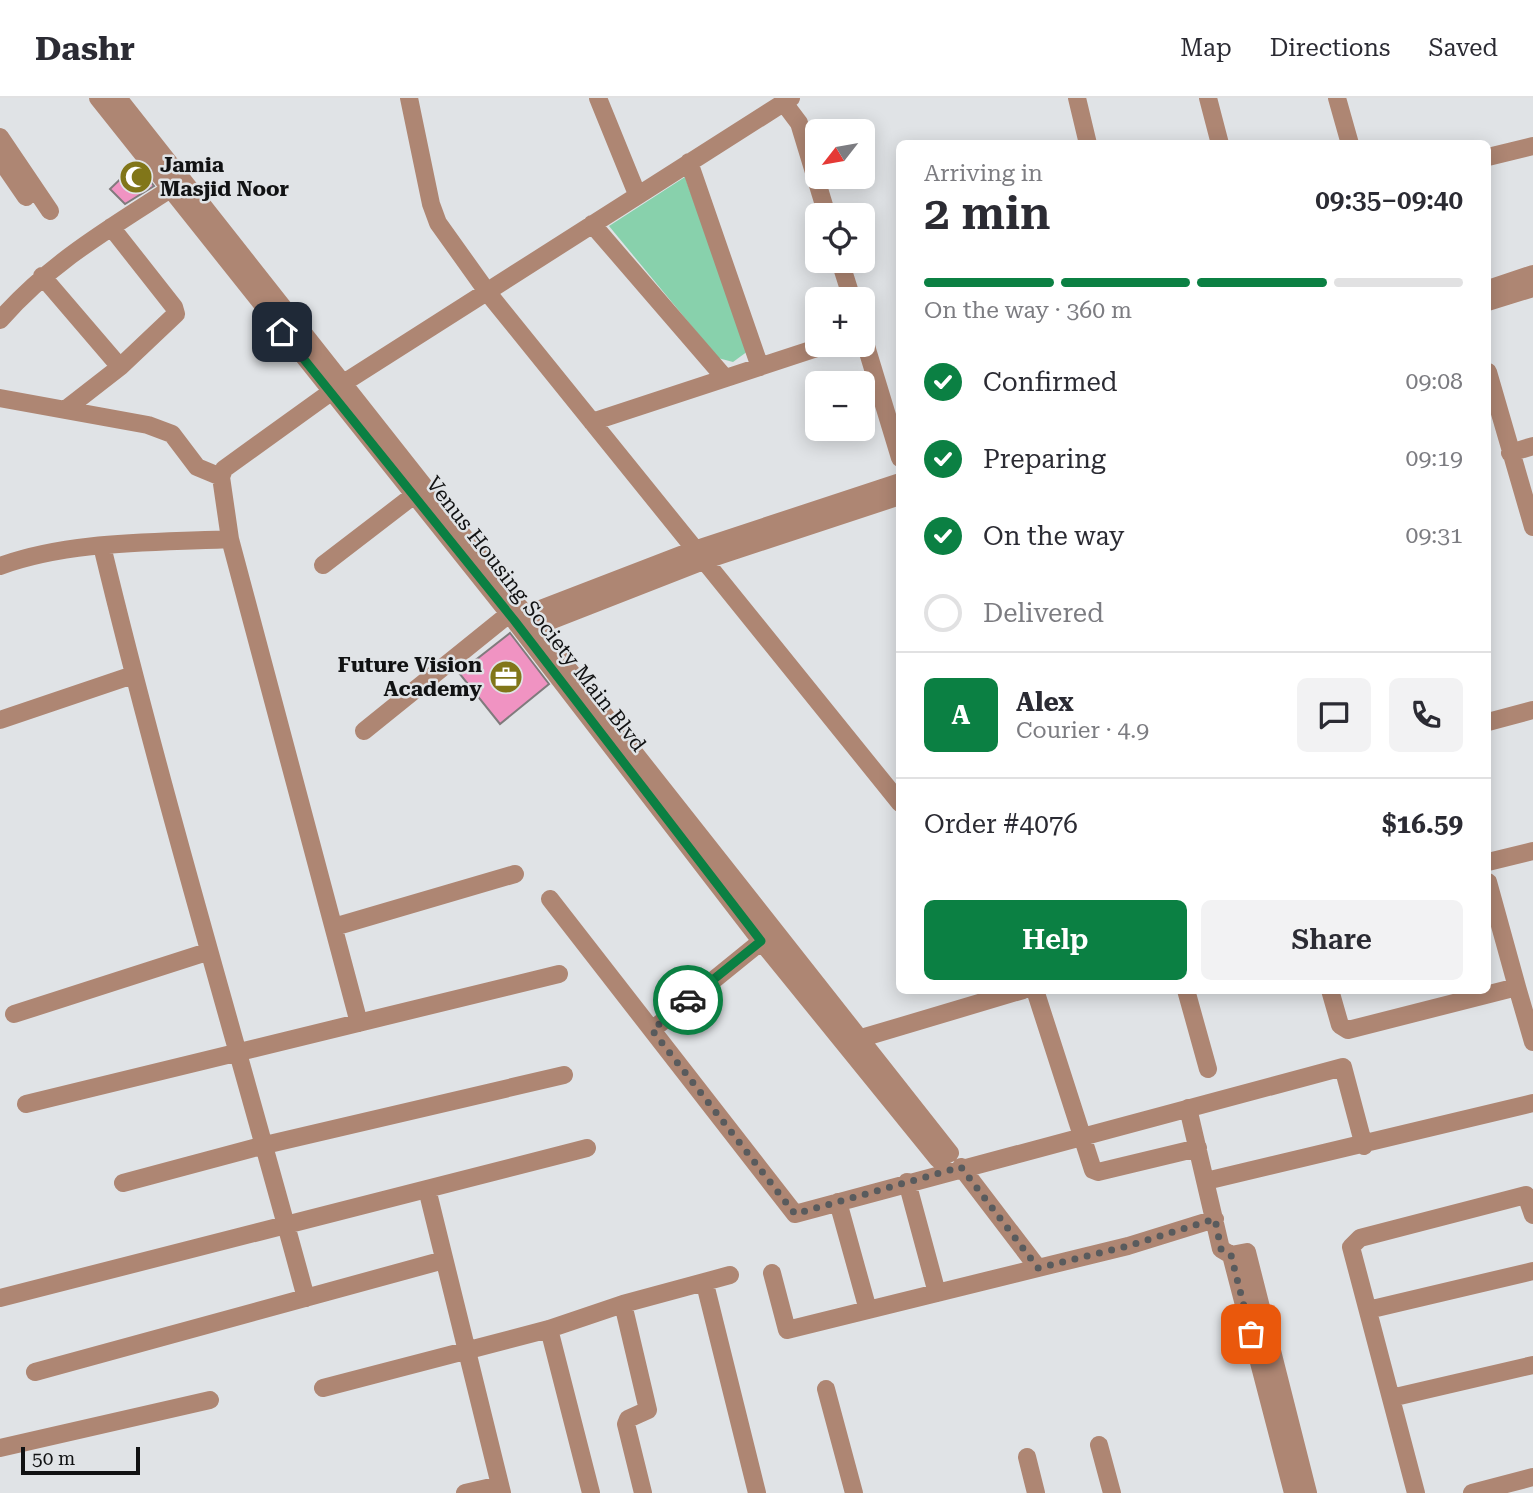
<!DOCTYPE html>
<html lang="en">
<head>
<meta charset="utf-8">
<style>
	body { margin:0; font-family:"Roboto Serif",serif; background:#f2f2f3; color:#2b2b33; height:100vh; display:flex; flex-direction:column; font-size:26px; white-space:nowrap }
	* { box-sizing:border-box; margin:0 }
	p { font-size:23px; color:#7c7c81 }
	.icon { flex:none; width:38px; height:38px; fill:none; stroke:currentColor; stroke-width:2; stroke-linecap:round; stroke-linejoin:round }
	.map { position:relative; flex:1; overflow:hidden }
	.sheet { position:absolute; left:896px; top:42px; width:595px; height:854px; display:flex; flex-direction:column; background:#fff; border-radius:10px; box-shadow:0 4px 18px #0003 }
	.sheet>* { flex:none }
	.needle { width:46px; rotate:239deg }
	.tools { position:absolute; left:805px; top:21px; display:grid; gap:14px }
	.tools a { display:grid; place-items:center; width:70px; height:70px; border-radius:10px; background:#fff; box-shadow:0 4px 18px #0003; font-size:35px }
	.scale { position:absolute; left:21px; bottom:18px; width:119px; box-sizing:border-box; padding-left:7px; border:4px solid #111213; border-top:0; font-size:19px; line-height:24px; white-space:nowrap; color:#111213; -webkit-text-stroke:5px #e0e3e6; paint-order:stroke }
	.pin { position:absolute; display:grid; place-items:center; width:60px; height:60px; color:#fff; margin:-30px; border-radius:14px; box-shadow:0 4px 10px #0006 }
	.courier { position:absolute; display:grid; place-items:center; width:70px; height:70px; margin:-35px; border:5px solid #0b8043; border-radius:50%; background:#fff; color:#222; box-shadow:0 2px 9px #0007 }
	.headline em { font-style:normal; font-weight:600 }
	.headline div { display:flex; flex-direction:column-reverse }
	.headline { display:flex; align-items:center; justify-content:space-between; height:119px; padding:0 28px }
	h1 { font-size:46px; font-weight:600; line-height:52px }
	.bar { display:grid; grid-template-columns:repeat(4,1fr); gap:10px 7px; align-content:center; height:84px; padding:0 28px }
	.bar i { height:9px; border-radius:5px; background:#e1e1e2 }
	.bar .selected { background:#0b8043 }
	.bar p { grid-column:span 4 }
	.line { display:flex; align-items:center; gap:18px; padding:0 28px; border-top:2px solid #e1e1e2 }
	.line div { flex:1 }
	.round { display:grid; place-items:center; flex:none; width:74px; height:74px; border-radius:10px; background:#f2f2f3 }
	ol { padding:0 28px; list-style:none }
	li { display:flex; align-items:center; gap:21px; height:77px }
	li p { margin-inline-start:auto }
	li .icon { padding:7px; border-radius:50%; background:#0b8043; color:#fff; stroke-width:4 }
	li:last-child { color:#7c7c81 }
	li i { width:38px; height:38px; border:4px solid #e1e1e2; border-radius:50% }
	.button { display:flex; gap:14px; margin-top:auto; padding:14px 28px }
	.button a { flex:1; height:80px; border-radius:10px; background:#0b8043; color:#fff; font-size:28px; font-weight:600; line-height:80px; text-align:center }
	.button a+a { background:#f2f2f3; color:#2b2b33 }
	header { display:flex; align-items:center; gap:42px; box-sizing:border-box; height:98px; padding:0 35px; background:#fff; border-bottom:2px solid #e1e1e2 }
	header strong { font-size:33px }
	nav { display:flex; gap:38px; margin-inline-start:auto; font-size:24px }
	.map>svg:first-child { display:block }
	.green { fill:#88d1ac }
	.building { fill:#f093c2; stroke:#807b7d; stroke-width:2 }
	.lines { fill:none; stroke-linecap:round; stroke-linejoin:round }
	.minor { stroke:#ae8673; stroke-width:18 }
	.done { stroke:#595b5d; stroke-width:7; stroke-dasharray:0 12.6 }
	.route { stroke:#0b8043; stroke-width:9 }
	.labels { text-anchor:middle; dominant-baseline:central; stroke-width:5; stroke-linejoin:round; paint-order:stroke }
	.poi-label { font-size:21px; font-weight:bold; fill:#111213; stroke:#e0e3e6; text-anchor:start }
	.street-label { font-size:21px; fill:#111213; stroke:#e0e3e6 }
</style>
</head>
<body>
<header>
<strong>Dashr</strong>
<nav><a>Map</a><a>Directions</a><a>Saved</a></nav>
</header>
<div class="map">
<svg width="1533" height="1395" viewBox="0 0 1533 1395">
	<rect width="100%" height="100%" fill="#e0e3e6"/>
	<path class="green" d="M685,79l63,174 -15,11 -15,-4 -109,-132z"/>
	<path class="building" d="M136,66l18,22 -29,18 -15,-15z
		M510,535l39,51 -49,40 -41,-51z"/>
	<g class="lines">
		<path class="minor" d="M98,0l416,522 247,321 177,218 12,-6 -832,-1055
			M409,0l22,106 7,19 50,70 412,510
			M598,0l39,96
			M1077,0l11,46
			M1208,0l12,46
			M1337,0l13,46
			M784,5l15,20 28,92
			M0,39l50,74
			M1488,59l45,-11
			M0,61l26,38
			M689,64l71,205
			M592,126l133,154
			M840,163l12,38
			M42,178l78,91
			M1488,191l45,-15
			M1488,204l45,-14
			M0,222c53,-60 112,-93 178,-136
			M863,238l37,122
			M1488,274l45,155
			M0,300l148,27 24,9 25,33 24,10
			M66,311l54,-42 56,-53 -2,-7 -63,-80
			M592,324l234,-77
			M1510,355l23,-7
			M102,448c61,253 136,501 204,752
			M323,467l99,-76
			M0,468c72,-26 155,-23 230,-27
			M520,519l174,-67 206,-68
			M529,531l174,-68 197,-65
			M0,622l133,-45
			M1488,624l45,-12
			M364,633l145,-117
			M1488,764l45,-11
			M550,801l245,315 548,-147 21,79
			M334,829l181,-53
			M1517,889l16,55
			M1035,892l58,180 5,2 100,-24
			M1186,892l22,79
			M1330,892l10,35 8,5 169,-43 -29,-105
			M14,916l193,-62
			M359,925l-129,-484 -9,-62 3,-8 118,-85 449,-286
			M652,932l117,-95
			M848,944l175,-52
			M26,1006l533,-130
			M1188,1010l33,141 10,6
			M961,1069l77,101 90,-22 87,-27
			M1206,1083l327,-78
			M907,1084l30,111
			M123,1085l142,-38 299,-70
			M427,1091l75,304
			M838,1104l30,108
			M772,1175l15,57 251,-62
			M705,1186l52,209
			M0,1200l587,-150
			M623,1206l25,106 -20,9 -2,5 17,69
			M1368,1212l165,-39
			M549,1231l42,164
			M35,1274l409,-112
			M323,1290l226,-59 74,-25 107,-29
			M826,1291l28,104
			M1391,1300l142,-33
			M1099,1347l13,48
			M0,1350l210,-48
			M1027,1359l9,36
			M465,1395l35,-8
			M1293,1395l-62,-238 16,-3 61,241
			M1416,1395l-65,-246 9,-9 166,-43 7,20
			M1472,1395l61,-16"/>
	</g>
	<g class="lines">
		<path class="done" d="M688,902l-36,30 143,184 166,-47 77,101 90,-22 87,-27 6,30 10,6 20,79"/>
		<path class="route" d="M282,234l232,288 247,321 -73,59"/>
	</g>
	<defs>
		<symbol id="mosque-disc" viewBox="-11 -11 22 22"><circle r="9.5" fill="#817619" stroke="#e0e3e6"/><path d="M3.5-4.9A6 6 0 1 0 3.5 4.9A5 5 0 1 1 3.5-4.9Z" fill="#fff"/></symbol>
		<symbol id="office-disc" viewBox="-11 -11 22 22"><circle r="9.5" fill="#817619" stroke="#e0e3e6"/><path d="M-6-3h4V-5.5h4V-3h4V5H-6ZM-1-4.5V-3h2v-1.5ZM-6 0V1H6V0Z" fill="#fff"/></symbol>
	</defs>
	<g fill-rule="evenodd">
		<use href="#mosque-disc" x="117" y="60" width="38" height="38"/>
		<use href="#office-disc" x="487" y="560" width="38" height="38"/>
	</g>
	<g class="labels">
		<g class="poi-label">
			<text x="160" y="67">Jamia<tspan x="160" dy="24">Masjid Noor</tspan></text>
			<text x="482" y="567" text-anchor="end">Future Vision<tspan x="482" dy="24">Academy</tspan></text>
		</g>
		<g class="street-label">
			<text transform="translate(536 516) rotate(52)">Venus Housing Society Main Blvd</text>
		</g>
	</g>
</svg>
<div class="tools">
<a><svg class="needle" viewBox="-14 -14 28 28"><path d="M0-13l5 13h-10z" fill="#e53935"/><path d="M0 13l5-13h-10z" fill="#7c7c81"/></svg></a>
<a><svg class="icon" aria-label="locate" viewBox="0 0 24 24"><circle cx="12" cy="12" r="6"/><path d="M12 2v4M12 18v4M2 12h4M18 12h4"/></svg></a>
<a>+</a>
<a>−</a>
</div>
<div class="scale">50 m</div>
<div class="pin" style="left:1251px;top:1236px;background:#ea580c"><svg class="icon" aria-label="bag" viewBox="0 0 24 24"><path d="M5 8h14l-1 12H6zM9 8a3 3 0 0 1 6 0"/></svg></div>
<div class="pin" style="left:282px;top:234px;background:#1f2937"><svg class="icon" aria-label="home" viewBox="0 0 24 24"><path d="M3 11l9-7 9 7M6 9v11h12V9"/></svg></div>
<div class="courier" style="left:688px;top:902px"><svg class="icon" aria-label="car" viewBox="0 0 24 24"><path d="M5 17H2v-5l4-1 3-4h7l3 4 3 1v5h-3M9 17h6M6 11h13"/><circle cx="7" cy="17" r="2"/><circle cx="17" cy="17" r="2"/></svg></div>
<section class="sheet">
<div class="headline"><div><h1>2 min</h1><p>Arriving in</p></div><em>09:35–09:40</em></div>
<div class="bar"><i class="selected"></i><i class="selected"></i><i class="selected"></i><i></i><p>On the way · 360 m</p></div>
<ol>
<li><svg class="icon" aria-label="check" viewBox="0 0 24 24"><path d="M5 12l5 5 9-10"/></svg>Confirmed<p>09:08</p></li>
<li><svg class="icon" aria-label="check" viewBox="0 0 24 24"><path d="M5 12l5 5 9-10"/></svg>Preparing<p>09:19</p></li>
<li><svg class="icon" aria-label="check" viewBox="0 0 24 24"><path d="M5 12l5 5 9-10"/></svg>On the way<p>09:31</p></li>
<li><i></i>Delivered</li>
</ol>
<div class="line" style="height:126px"><b class="round" style="background:#0b8043;color:#fff">A</b><div><b>Alex</b><p>Courier · 4.9</p></div><a class="round"><svg class="icon" aria-label="chat" viewBox="0 0 24 24"><path d="M4 5h16v11H9l-5 4z"/></svg></a><a class="round"><svg class="icon" aria-label="phone" viewBox="0 0 24 24"><path d="M5 4h4l2 5-3 2q2 4 5 5l2-3 5 2v4C11 20 4 13 5 4z"/></svg></a></div>
<div class="line" style="height:91px"><div>Order #4076</div><b>$16.59</b></div>
<div class="button"><a>Help</a><a>Share</a></div>
</section>
</div>
</body>
</html>
